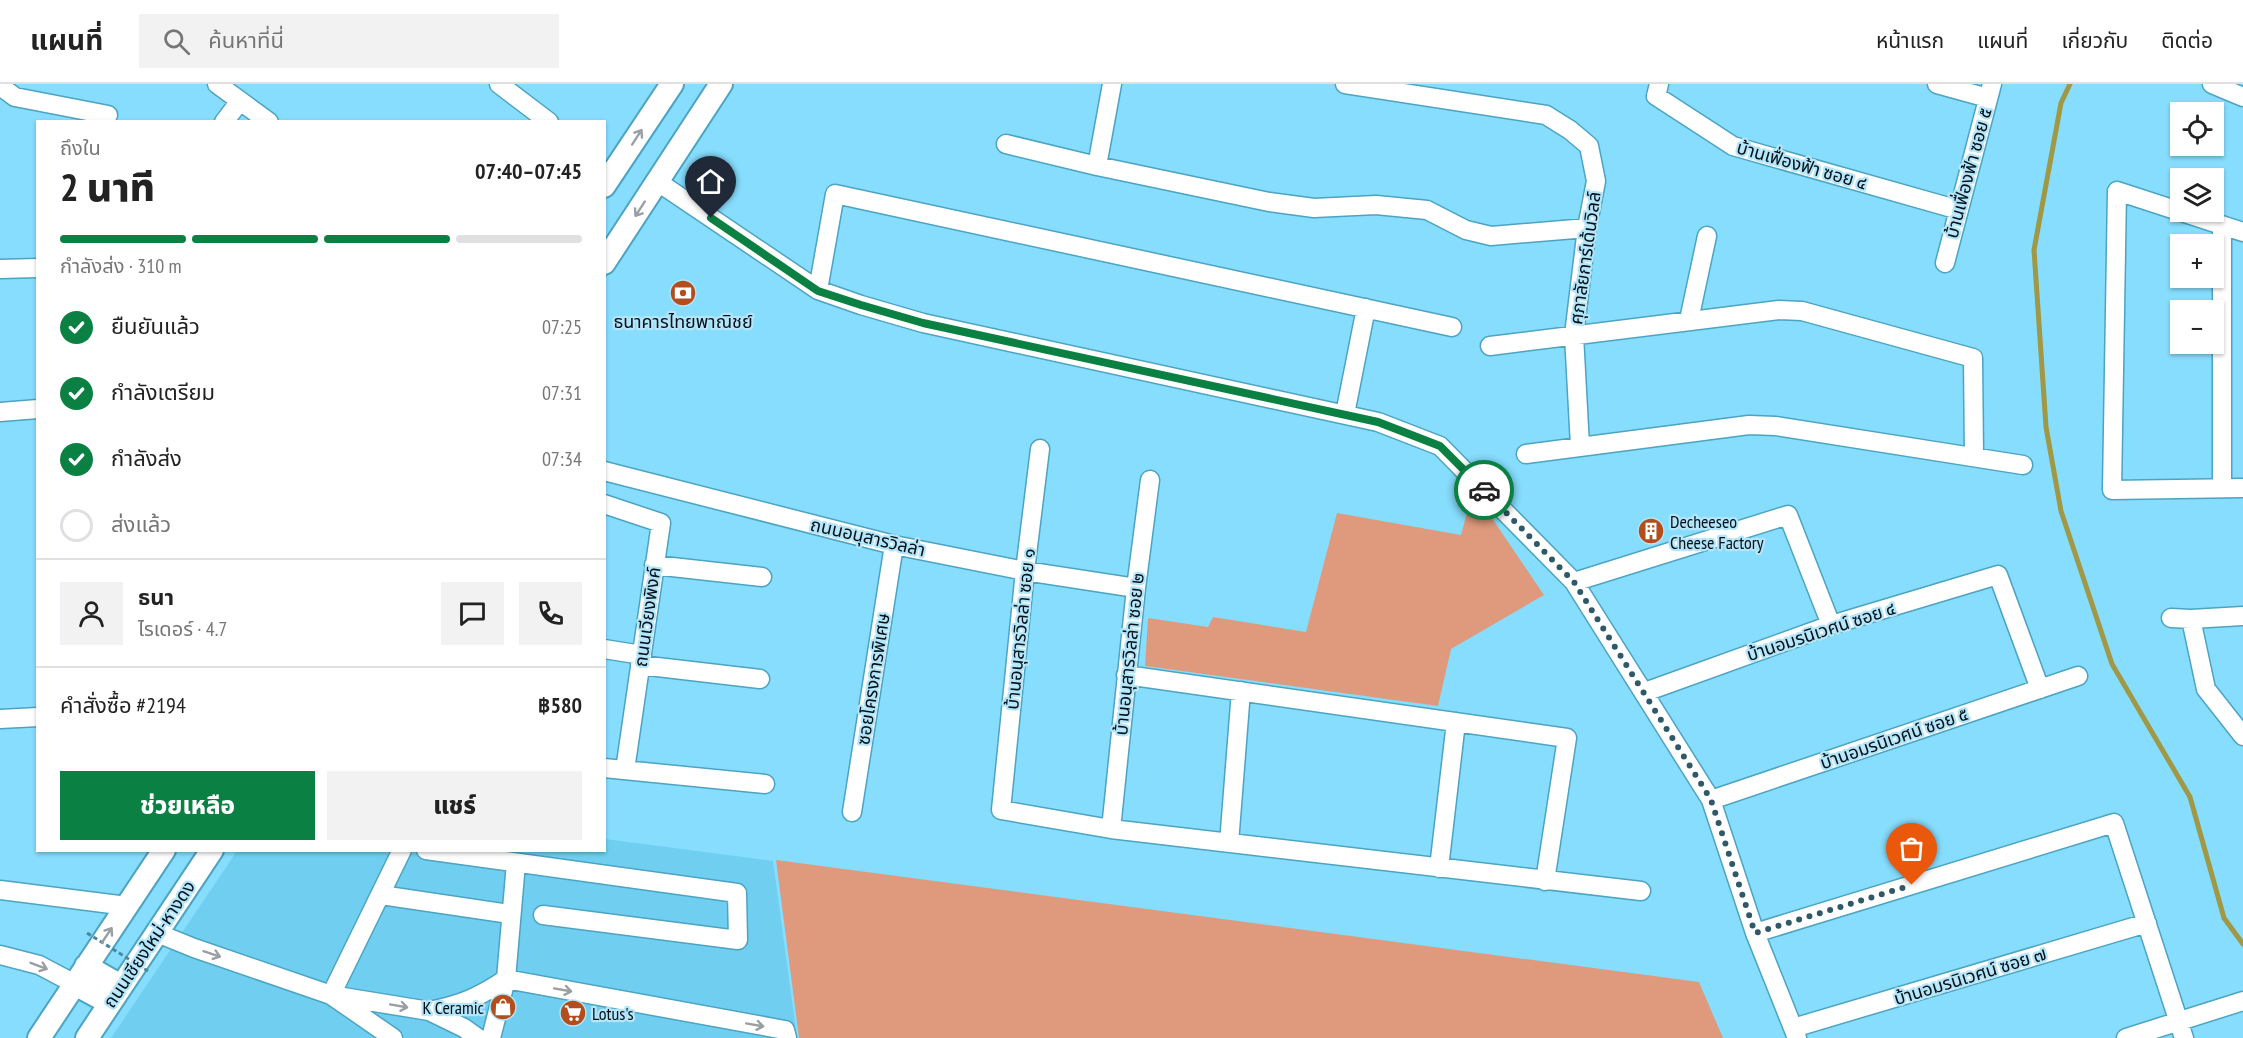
<!DOCTYPE html>
<html lang="th">
<head>
<meta charset="utf-8">
<style>
	body { margin:0; font-family:"PT Sans Narrow","Noto Sans Thai",sans-serif; background:#f2f2f2; color:#222; height:100vh; display:flex; flex-direction:column; font-size:22px; white-space:nowrap }
	* { box-sizing:border-box; margin:0 }
	p { font-size:20px; color:#767676 }
	.icon { flex:none; width:33px; height:33px; fill:none; stroke:currentColor; stroke-width:2; stroke-linecap:round; stroke-linejoin:round }
	.map { position:relative; flex:1; overflow:hidden }
	.details { position:absolute; left:36px; top:36px; width:570px; height:732px; display:flex; flex-direction:column; background:#fff; border-radius:0px; box-shadow:0 2px 4px #0004 }
	.details>* { flex:none }
	.fabs { position:absolute; left:2170px; top:18px; display:grid; gap:12px }
	.fabs a { display:grid; place-items:center; width:54px; height:54px; border-radius:0px; background:#fff; box-shadow:0 2px 4px #0004; font-size:30px }
	.pin { position:absolute; display:grid; place-items:center; width:51px; height:51px; color:#fff; margin:-62px -26px; border-radius:50% 50% 50% 0; rotate:-45deg; box-shadow:0 0 6px #0007 }
	.pin .icon { rotate:45deg }
	.courier { position:absolute; display:grid; place-items:center; width:60px; height:60px; margin:-30px; border:4px solid #0b8043; border-radius:50%; background:#fff; color:#222; box-shadow:0 2px 8px #0007 }
	.head em { font-style:normal; font-weight:800 }
	.head div { display:flex; flex-direction:column-reverse }
	.head { display:flex; align-items:center; justify-content:space-between; height:102px; padding:0 24px }
	h1 { font-size:39px; font-weight:800; line-height:45px }
	.bar { display:grid; grid-template-columns:repeat(4,1fr); gap:9px 6px; align-content:center; height:72px; padding:0 24px }
	.bar i { height:8px; border-radius:4px; background:#e0e0e0 }
	.bar .on { background:#0b8043 }
	.bar p { grid-column:span 4 }
	.line { display:flex; align-items:center; gap:15px; padding:0 24px; border-top:2px solid #e0e0e0 }
	.line div { flex:1 }
	.round { display:grid; place-items:center; flex:none; width:63px; height:63px; border-radius:0px; background:#f2f2f2 }
	ol { padding:0 24px; list-style:none }
	li { display:flex; align-items:center; gap:18px; height:66px }
	li p { margin-inline-start:auto }
	li .icon { padding:6px; border-radius:50%; background:#0b8043; color:#fff; stroke-width:4 }
	li:last-child { color:#767676 }
	li i { width:33px; height:33px; border:3px solid #e0e0e0; border-radius:50% }
	.cta { display:flex; gap:12px; margin-top:auto; padding:12px 24px }
	.cta a { flex:1; height:69px; border-radius:0px; background:#0b8043; color:#fff; font-size:24px; font-weight:800; line-height:69px; text-align:center }
	.cta a+a { background:#f2f2f2; color:#222 }
	header { display:flex; align-items:center; gap:36px; box-sizing:border-box; height:84px; padding:0 30px; background:#fff; border-bottom:2px solid #e0e0e0 }
	header strong { font-size:28px }
	nav { display:flex; gap:33px; margin-inline-start:auto; font-size:21px }
	.search { width:420px; height:54px; background:#f2f2f2; display:flex; align-items:center; gap:15px; box-sizing:border-box; padding:0 21px; border-radius:0px; color:#767676; font-size:22px }
	.map>svg:first-child { display:block }
	.built { fill:#70cff1 }
	.green { fill:#df9a7d }
	.lines { fill:none; stroke-linecap:round; stroke-linejoin:round }
	.stream { stroke:#a09844; stroke-width:5 }
	.minor-casing { stroke:#4ca3c2; stroke-width:21 }
	.major-casing { stroke:#4ca3c2; stroke-width:26 }
	.minor { stroke:#fff; stroke-width:18 }
	.major { stroke:#fff; stroke-width:22 }
	.path-bridge { stroke:#4e879d; stroke-width:3; stroke-dasharray:4.5 3; stroke-linecap:butt }
	.oneway { stroke:#999fa3 }
	.done { stroke:#2f5869; stroke-width:6; stroke-dasharray:0 10.8 }
	.route { stroke:#0b8043; stroke-width:8 }
	.labels { text-anchor:middle; dominant-baseline:central; stroke-width:4.5; stroke-linejoin:round; paint-order:stroke }
	.street-label { font-size:18px; fill:#001019; stroke:#b4e5f8 }
	.poi-label { font-size:18px; fill:#001019; stroke:#b4e5f8; text-anchor:start }
</style>
</head>
<body>
<header>
<strong>แผนที่</strong>
<div class="search"><svg class="icon" aria-label="search" viewBox="0 0 24 24"><circle cx="10" cy="10" r="6"/><path d="M15 15l6 6"/></svg>ค้นหาที่นี่</div>
<nav><a>หน้าแรก</a><a>แผนที่</a><a>เกี่ยวกับ</a><a>ติดต่อ</a></nav>
</header>
<div class="map">
<svg width="2243" height="954" viewBox="0 0 2243 954">
	<rect width="100%" height="100%" fill="#86ddfd"/>
	<path class="built" d="M605,755l168,22 24,177h-686l126,-187 367,-1z"/>
	<path class="green" d="M1473,406l71,105 -93,54 -13,57 -293,-40 3,-48 60,9 5,-10 93,15 31,-119 124,22z
		M776,776l923,122 24,56h-924z"/>
	<g class="lines">
		<path class="stream" d="M2070,0l-9,19 -27,147 12,177 15,84 51,153 78,133 34,121 19,26"/>
		<defs>
			<path id="minor" d="M217,0l52,38
				M499,0l50,38
				M1345,0l201,31 24,15 19,16 7,35 -9,47 -13,107 6,111
				M1659,0l-3,12 77,50 226,64
				M1937,0l51,14
				M2212,0l31,13
				M0,2l15,11 93,18
				M224,38l16,-21
				M1006,60l91,22 172,36 45,6 62,-3 51,5 39,20 25,6 96,-8
				M1097,82l15,-82
				M658,98l160,108 43,15 62,18 455,99 62,24 134,136 137,218 44,133 42,105
				M2222,141v263
				M2243,148l-126,-41 -5,299 131,-2
				M1945,179l47,-179
				M0,185l38,-1
				M818,206l17,-96 617,133
				M1689,236l18,-84
				M1490,262l289,-36 23,1 171,47 1,99
				M0,328l38,-3
				M1345,330l21,-106
				M1040,365l-15,122 -24,239 110,19 530,62
				M1526,370l223,-29 27,1 247,39
				M604,387l290,74 131,26 111,17
				M604,420l57,19 -36,247
				M654,481l108,12
				M1574,498l214,-67 43,110
				M2171,534l20,1 52,-3
				M2191,535l15,70 37,47
				M604,565l38,6
				M640,581l120,14
				M1126,591l441,63 -22,143
				M1645,608l186,-67 167,-50 42,114
				M0,635l38,-2
				M604,684l161,16
				M1711,716l367,-124
				M852,728l42,-267
				M1111,745l25,-241 14,-108
				M1229,759l12,-152
				M426,766l311,43 1,47 -195,-25
				M1439,784l17,-146
				M0,806l127,16
				M381,811l129,19
				M157,849l37,15 137,47 98,16 35,17 14,10
				M1755,849l359,-110 70,215
				M0,871l39,10 36,19
				M429,927c32,-6 50,-14 77,-32l279,51 2,8
				M1793,944l354,-105
				M393,954l-62,-43 71,-145
				M491,954l15,-59 10,-116
				M2126,954l117,-37"/>
			<path id="major" d="M604,102l68,-102
				M604,179l117,-179
				M86,882l35,20
				M75,900l35,19
				M39,954l125,-188
				M87,954l125,-188"/>
		</defs>
		<use href="#minor" class="minor-casing"/>
		<use href="#major" class="major-casing"/>
		<use href="#minor" class="minor"/>
		<use href="#major" class="major"/>
		<path class="path-bridge" d="M87,849l61,38"/>
	</g>
	<defs><path id="oneway-shaft" d="M-6 0H5M1.5-3L5.5 0L1.5 3" fill="none" stroke-width="1.6" stroke-linecap="round" stroke-linejoin="round" transform="scale(1.5)"/></defs>
	<g class="oneway">
		<use href="#oneway-shaft" transform="translate(637 53) rotate(-57)"/>
		<use href="#oneway-shaft" transform="translate(640 125) rotate(123)"/>
		<use href="#oneway-shaft" transform="translate(107 851) rotate(-56)"/>
		<use href="#oneway-shaft" transform="translate(212 870) rotate(18)"/>
		<use href="#oneway-shaft" transform="translate(39 882) rotate(21)"/>
		<use href="#oneway-shaft" transform="translate(563 906) rotate(10)"/>
		<use href="#oneway-shaft" transform="translate(399 922) rotate(10)"/>
		<use href="#oneway-shaft" transform="translate(755 941) rotate(10)"/>
	</g>
	<g class="lines">
		<path class="done" d="M1484,406l90,92 126,200 11,18 44,133 157,-48"/>
		<path class="route" d="M711,134l107,73 43,14 62,18 455,99 62,24 44,44"/>
	</g>
	<defs>
		<symbol id="bank-disc" viewBox="-11 -11 22 22"><circle r="9.5" fill="#b34e1c" stroke="#b4e5f8"/><path d="M-6-4H6V4H-6ZM0-2.3a2.3 2.3 0 1 0 0 4.6a2.3 2.3 0 1 0 0-4.6Z" fill="#fff"/></symbol>
		<symbol id="building-disc" viewBox="-11 -11 22 22"><circle r="9.5" fill="#b34e1c" stroke="#b4e5f8"/><path d="M-4-6H4V6H1V3H-1V6H-4ZM-2.5-4.3h1.7v1.8h-1.7ZM.8-4.3h1.7v1.8H.8ZM-2.5-1h1.7V.8h-1.7ZM.8-1h1.7V.8H.8Z" fill="#fff"/></symbol>
		<symbol id="shop-disc" viewBox="-11 -11 22 22"><circle r="9.5" fill="#b34e1c" stroke="#b4e5f8"/><path d="M-5-2.5h2.3a2.7 3.5 0 0 1 5.4 0H5L5.5 6h-11ZM-1.5-2.5h3a1.5 2.3 0 0 0-3 0Z" fill="#fff"/></symbol>
		<symbol id="supermarket-disc" viewBox="-11 -11 22 22"><circle r="9.5" fill="#b34e1c" stroke="#b4e5f8"/><path d="M-6-5.5h2.5l.6 2H6L4.5 2H-2.5L-4.4-4H-6ZM-1.5 3.2a1.3 1.3 0 1 0 .1 0ZM3 3.2a1.3 1.3 0 1 0 .1 0Z" fill="#fff"/></symbol>
	</defs>
	<g fill-rule="evenodd">
		<use href="#bank-disc" x="668" y="194" width="30" height="30"/>
		<use href="#building-disc" x="1636" y="432" width="30" height="30"/>
		<use href="#shop-disc" x="488" y="908" width="30" height="30"/>
		<use href="#supermarket-disc" x="558" y="914" width="30" height="30"/>
	</g>
	<g class="labels">
		<g class="street-label">
			<text transform="translate(1802 81) rotate(16)">บ้านเฟื่องฟ้า ซอย ๔</text>
			<text transform="translate(1968 89) rotate(-75)">บ้านเฟื่องฟ้า ซอย ๕</text>
			<text transform="translate(1585 174) rotate(-82)">ศุภาลัยการ์เด้นวิลล์</text>
			<text transform="translate(868 453) rotate(13)">ถนนอนุสารวิลล่า</text>
			<text transform="translate(647 533) rotate(-82)">ถนนเวียงพิงค์</text>
			<text transform="translate(1020 545) rotate(-84)">บ้านอนุสารวิลล่า ซอย ๑</text>
			<text transform="translate(1821 547) rotate(-18)">บ้านอมรนิเวศน์ ซอย ๔</text>
			<text transform="translate(1129 570) rotate(-84)">บ้านอนุสารวิลล่า ซอย ๒</text>
			<text transform="translate(873 595) rotate(-81)">ซอยโครงการพิเศษ</text>
			<text transform="translate(1894 654) rotate(-19)">บ้านอมรนิเวศน์ ซอย ๕</text>
			<text transform="translate(149 860) rotate(-56)">ถนนเชียงใหม่-หางดง</text>
			<text transform="translate(1970 892) rotate(-17)">บ้านอมรนิเวศน์ ซอย ๗</text>
		</g>
		<g class="poi-label">
			<text x="683" y="237" text-anchor="middle">ธนาคารไทยพาณิชย์</text>
			<text x="1670" y="437">Decheeseo<tspan x="1670" dy="21">Cheese Factory</tspan></text>
			<text x="484" y="923" text-anchor="end">K Ceramic</text>
			<text x="592" y="929">Lotus's</text>
		</g>
	</g>
</svg>
<div class="fabs">
<a><svg class="icon" aria-label="locate" viewBox="0 0 24 24"><circle cx="12" cy="12" r="6"/><path d="M12 2v4M12 18v4M2 12h4M18 12h4"/></svg></a>
<a><svg class="icon" aria-label="layers" viewBox="0 0 24 24"><path d="M12 4l9 5-9 5-9-5zM3 14l9 5 9-5"/></svg></a>
<a>+</a>
<a>−</a>
</div>
<div class="pin" style="left:1912px;top:801px;background:#ea580c"><svg class="icon" aria-label="bag" viewBox="0 0 24 24"><path d="M5 8h14l-1 12H6zM9 8a3 3 0 0 1 6 0"/></svg></div>
<div class="pin" style="left:711px;top:134px;background:#1f2937"><svg class="icon" aria-label="home" viewBox="0 0 24 24"><path d="M3 11l9-7 9 7M6 9v11h12V9"/></svg></div>
<div class="courier" style="left:1484px;top:406px"><svg class="icon" aria-label="car" viewBox="0 0 24 24"><path d="M5 17H2v-5l4-1 3-4h7l3 4 3 1v5h-3M9 17h6M6 11h13"/><circle cx="7" cy="17" r="2"/><circle cx="17" cy="17" r="2"/></svg></div>
<section class="details">
<div class="head"><div><h1>2 นาที</h1><p>ถึงใน</p></div><em>07:40–07:45</em></div>
<div class="bar"><i class="on"></i><i class="on"></i><i class="on"></i><i></i><p>กำลังส่ง · 310 m</p></div>
<ol>
<li><svg class="icon" aria-label="check" viewBox="0 0 24 24"><path d="M5 12l5 5 9-10"/></svg>ยืนยันแล้ว<p>07:25</p></li>
<li><svg class="icon" aria-label="check" viewBox="0 0 24 24"><path d="M5 12l5 5 9-10"/></svg>กำลังเตรียม<p>07:31</p></li>
<li><svg class="icon" aria-label="check" viewBox="0 0 24 24"><path d="M5 12l5 5 9-10"/></svg>กำลังส่ง<p>07:34</p></li>
<li><i></i>ส่งแล้ว</li>
</ol>
<div class="line" style="height:108px"><a class="round"><svg class="icon" aria-label="person" viewBox="0 0 24 24"><circle cx="12" cy="8" r="4"/><path d="M4 21q1-7 8-7t8 7"/></svg></a><div><b>ธนา</b><p>ไรเดอร์ · 4.7</p></div><a class="round"><svg class="icon" aria-label="chat" viewBox="0 0 24 24"><path d="M4 5h16v11H9l-5 4z"/></svg></a><a class="round"><svg class="icon" aria-label="phone" viewBox="0 0 24 24"><path d="M5 4h4l2 5-3 2q2 4 5 5l2-3 5 2v4C11 20 4 13 5 4z"/></svg></a></div>
<div class="line" style="height:78px"><div>คำสั่งซื้อ #2194</div><b>฿580</b></div>
<div class="cta"><a>ช่วยเหลือ</a><a>แชร์</a></div>
</section>
</div>
</body>
</html>
